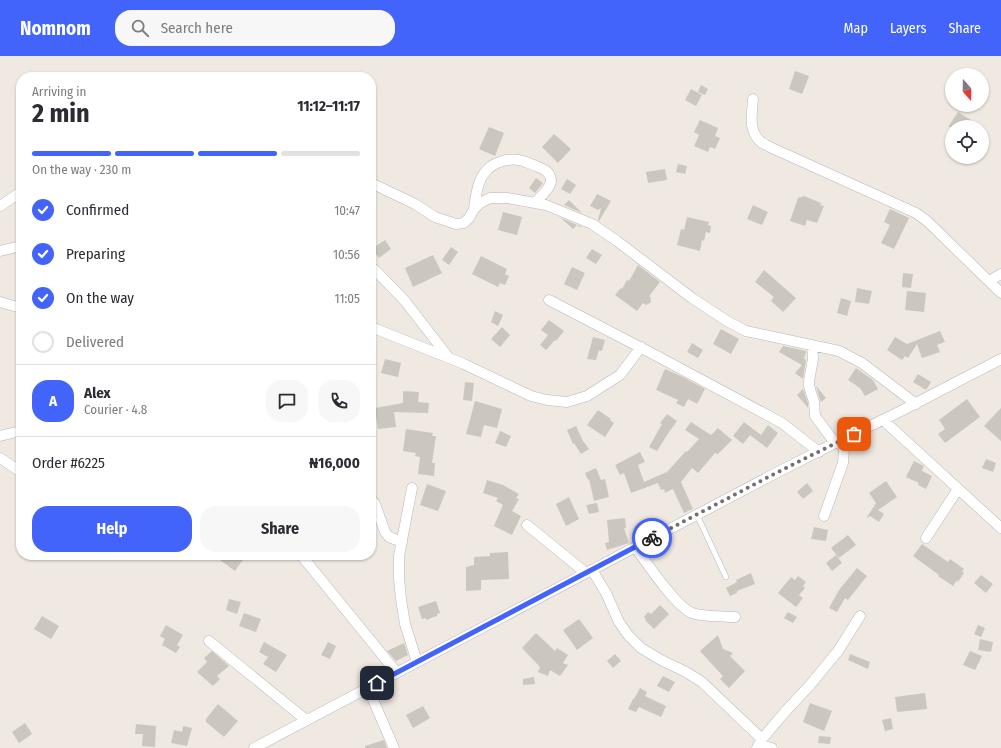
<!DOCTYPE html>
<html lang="en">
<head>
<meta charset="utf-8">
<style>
	body { margin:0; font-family:"Fira Sans Condensed",sans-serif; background:#f7f7f7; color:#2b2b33; height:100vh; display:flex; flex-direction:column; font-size:15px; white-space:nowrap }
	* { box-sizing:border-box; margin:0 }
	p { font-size:13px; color:#7c7c81 }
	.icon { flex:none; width:22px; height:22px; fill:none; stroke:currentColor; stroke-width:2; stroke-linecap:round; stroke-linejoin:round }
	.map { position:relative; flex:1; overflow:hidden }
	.details { position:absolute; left:16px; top:16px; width:360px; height:488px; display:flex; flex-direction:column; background:#fff; border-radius:16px; box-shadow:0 1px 3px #0004 }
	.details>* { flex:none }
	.needle { width:26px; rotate:160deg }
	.fabs { position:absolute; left:945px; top:12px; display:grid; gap:8px }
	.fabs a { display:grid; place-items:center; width:44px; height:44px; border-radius:50%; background:#fff; box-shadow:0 1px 3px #0004; font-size:20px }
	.pin { position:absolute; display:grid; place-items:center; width:34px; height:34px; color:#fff; margin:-17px; border-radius:8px; box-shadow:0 2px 6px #0006 }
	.courier { position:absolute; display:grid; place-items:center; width:40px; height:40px; margin:-20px; border:3px solid #4264fb; border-radius:50%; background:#fff; color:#222; box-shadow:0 1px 5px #0007 }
	.head em { font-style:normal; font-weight:700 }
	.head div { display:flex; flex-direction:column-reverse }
	.head { display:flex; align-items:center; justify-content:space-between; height:68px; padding:0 16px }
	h1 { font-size:26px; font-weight:700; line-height:30px }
	.bar { display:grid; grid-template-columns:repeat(4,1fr); gap:6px 4px; align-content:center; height:48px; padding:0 16px }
	.bar i { height:5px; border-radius:3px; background:#e1e1e2 }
	.bar .active { background:#4264fb }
	.bar p { grid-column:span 4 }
	.line { display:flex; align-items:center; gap:10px; padding:0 16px; border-top:1px solid #e1e1e2 }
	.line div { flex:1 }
	.round { display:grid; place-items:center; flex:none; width:42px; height:42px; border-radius:16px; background:#f7f7f7 }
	ol { padding:0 16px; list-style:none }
	li { display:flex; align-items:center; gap:12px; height:44px }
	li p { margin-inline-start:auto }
	li .icon { padding:4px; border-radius:50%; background:#4264fb; color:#fff; stroke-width:4 }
	li:last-child { color:#7c7c81 }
	li i { width:22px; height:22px; border:2px solid #e1e1e2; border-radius:50% }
	.cta { display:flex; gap:8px; margin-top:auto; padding:8px 16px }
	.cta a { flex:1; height:46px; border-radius:16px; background:#4264fb; color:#fff; font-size:16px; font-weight:700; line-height:46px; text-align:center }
	.cta a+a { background:#f7f7f7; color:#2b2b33 }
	header { display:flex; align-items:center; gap:24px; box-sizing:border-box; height:56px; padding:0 20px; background:#4264fb; color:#fff }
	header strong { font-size:19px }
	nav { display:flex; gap:22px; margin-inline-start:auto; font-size:14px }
	.search { width:280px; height:36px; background:#f7f7f7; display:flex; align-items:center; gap:10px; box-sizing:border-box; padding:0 14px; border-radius:16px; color:#7c7c81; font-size:15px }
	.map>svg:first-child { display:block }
	.building { fill:#cbc7bf }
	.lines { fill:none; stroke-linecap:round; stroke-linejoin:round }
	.service-casing { stroke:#b4b7c1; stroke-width:6 }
	.minor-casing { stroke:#b4b7c1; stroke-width:11 }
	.service { stroke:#fff; stroke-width:5 }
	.minor { stroke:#fff; stroke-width:10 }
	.done { stroke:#726f6d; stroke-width:4; stroke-dasharray:0 7.2 }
	.route { stroke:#4264fb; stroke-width:5 }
</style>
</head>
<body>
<header>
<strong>Nomnom</strong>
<div class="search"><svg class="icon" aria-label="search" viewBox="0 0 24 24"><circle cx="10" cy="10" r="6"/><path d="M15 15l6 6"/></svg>Search here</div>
<nav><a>Map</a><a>Layers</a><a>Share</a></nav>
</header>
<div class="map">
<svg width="1001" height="692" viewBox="0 0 1001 692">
	<rect width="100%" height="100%" fill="#efe9e1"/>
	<path class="building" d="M795,15l14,5 -7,18 -13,-5z
		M701,29l7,4 -3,6 -7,-3z
		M691,33l11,6 -6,11 -11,-6z
		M958,56l24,15h-34z
		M700,64l18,8 -3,8 5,2 -5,11 -5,-2 -2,5 -14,-6 5,-11 -5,-3z
		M489,71l15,6 -9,23 -16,-7z
		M554,78l17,15 -13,14 -16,-16z
		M678,108l9,2 -2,8 -9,-2z
		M665,113l2,11 -19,3 -2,-11z
		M536,122l7,5 -8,10 -6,-5z
		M567,123l9,6 -6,9 -9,-5z
		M597,138l14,7 -12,20 -1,-1 3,-12 -3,2 -8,-4z
		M804,140l17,7 -1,2 4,1 -7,17 -10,-3 -2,6 -15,-5 8,-23z
		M569,144l13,13 -18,-8z
		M753,149l15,7 -6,13 -15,-6z
		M890,153l19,9 -15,31 -13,-6 9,-18 -6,-3z
		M503,156l19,5 -5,18 -19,-5z
		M687,161l22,5 -1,3 3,1 -1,7 -4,-1 -2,9 -2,-1 -2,11 -23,-6 4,-16 3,1z
		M561,162l21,9h-3l-2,-2 -4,4z
		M385,184l6,9 -12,9 -7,-9z
		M451,191l7,5 -9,13 -7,-5z
		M592,193l10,6 -6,9 -10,-6z
		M433,199l9,18 -29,14 -8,-19z
		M481,200l26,13 -2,5 4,2 -4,9 -5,-2 -2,4 -26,-13z
		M638,209l22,17 -10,13 1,6 -1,2 -4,2 -3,-2 -6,8 -22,-16 6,-7 1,1 5,-9 2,1z
		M572,211l13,6 -8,17 -13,-6z
		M764,214l32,28 -13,14 -12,-11 3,-4 -19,-15z
		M903,217l10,1 -2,14 -9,-1z
		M857,232l15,3 -3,13 -14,-2z
		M907,235l19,2 -2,19 -19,-2z
		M841,242l10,3 -4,15 -10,-3z
		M495,255l8,4 -5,11 -7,-4z
		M549,264l15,11 -8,10 -1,-1 -9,10 -6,-5 8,-10 -7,-5z
		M502,271l8,8 -10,12 -9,-8z
		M721,273l18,10 -8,15 -18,-10z
		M940,275l5,11 -8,3 3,7 -18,6 -5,-14 -9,14 -3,-2 -3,4 -15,-10 8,-13 12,7z
		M593,281l12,3 -3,11 -3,-1 -3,10 -9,-1z
		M692,287l11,7 -5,8 -11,-6z
		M783,290l23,5v2l-2,5 2,2 -3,19 -8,-6 7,-8 -23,-13z
		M385,303l16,4 -3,14 -17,-4z
		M856,312l17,12 5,9 -13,7 -5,-8 -12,-8z
		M665,313l18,8 22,12 -8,15 -9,-5 -4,8 -8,-4 2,-3 -22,-10z
		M918,318l13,8 -5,8 -13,-8z
		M465,326l9,1 -2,18 -9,-1z
		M816,330l10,12 -5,4 -1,-2z
		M803,333l5,14v5l-11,-13z
		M403,335l16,1 -1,10 11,1 -1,10 -34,-1 2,15 -18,2 -3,-21 28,-5z
		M967,343l13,18 -35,26 -7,-9 7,-5 -6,-9z
		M475,345l27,8 -5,19 -13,-3 -3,12 -15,-3z
		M1001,352v33l-17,-15z
		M598,354l13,9 -1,1 4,3 -9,14 -18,-12z
		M667,358l10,7 -10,14 -10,16 -8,-4 13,-23 -2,-1z
		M691,366l20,13 7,-7 14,12 -14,14 -3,-1 -17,20 -6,-5 -11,14 12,27 -9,4 -11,-24 -8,4 -1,-4 -3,1 -3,-7 -27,10 -7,-20 -4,2 -5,-10 25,-13 5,10 -7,3 6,17 23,-10 19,-21 1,1 12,-13 -14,-9z
		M744,366l17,13 7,-10 10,8 -11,15 -17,-13 -7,9 -10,-8z
		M576,370l7,15 6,8 -8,5 -7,-11 -1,1 -6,-14z
		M406,373l27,4 -1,3h4l-4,27h3l-1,13 -16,-2 2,-17 -5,-1 1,-3 -13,-2z
		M500,375l11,5 -5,11 -11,-4z
		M986,403l10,4 -3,9 -11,-4z
		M914,405l10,5 -2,5 10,5 -6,13 -8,-4 1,-2 -13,-6z
		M596,412l5,12 4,-1 4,18 -15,4 -5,-22 -1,1 -3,-7z
		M487,424l16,5 16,9 -3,4 3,1 -7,12 9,5 -9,19 -18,-9 9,-21 -7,-4 2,-3 -15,-5z
		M886,425l11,16 -19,13 6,4 -5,8 -9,-6 -3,2v-1l9,-14 -7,-10z
		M807,427l6,8 -10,8 -6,-7z
		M427,428l19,7 -8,20 -18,-6z
		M569,441l10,22 -13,7 -10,-22z
		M597,447l2,9 -10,2 -3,-9z
		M625,462l1,10h-2l5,15 -22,7 -2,-7 4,-1 -2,-22z
		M814,471l14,3 -2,11 -15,-2z
		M848,479l8,10 -17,13 -8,-10z
		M922,488l26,18 2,-3 14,10 -2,3 2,1 -6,9 -1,-2 -4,6 -15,-10 1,-1 -26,-19z
		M508,496l1,27 -28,1v10l-15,1v-24l8,-2v-8l16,-1v-3z
		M213,499h33l-11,16z
		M836,499l6,8 -10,8 -6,-8z
		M857,512l10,8 -19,24 -3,-2 -8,14 -8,-4 10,-18z
		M751,517l4,11 -18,7v2l-7,3 -4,-8 11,-6 -1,-2z
		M981,519l12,9 -7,9 -12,-10z
		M798,520l8,6 -3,4 2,2 -6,7 4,3 -7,9 -18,-14 13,-16 4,3z
		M229,543l12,3 -4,12 -11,-4z
		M436,545l4,12 -3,1v2l-11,4v-2l-4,1 -4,-12z
		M660,549l9,9 -15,15 -9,-9 1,-1 -2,-2 4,-5 3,2z
		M788,556l9,5 -4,6 -9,-5z
		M244,557l17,6 -5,13 -17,-6z
		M42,560l17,10 -8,13 -17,-10z
		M579,563l14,19 -16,12 -14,-20z
		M166,569l17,10 -6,10 3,2 -4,6 -14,-8 3,-6 -5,-3z
		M978,569l7,3 -4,9 -7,-3z
		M536,577l19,18 2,-3 11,7 -5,8 5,2 -8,11 -10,-6 -2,6 -10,-4 2,-5 -18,-19z
		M718,579l5,14 10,4 -3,3 15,15 -16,17 -9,-9 3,-3 -2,-2 -21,-23z
		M980,583l13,3 -2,10 -13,-2z
		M264,586l23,13 -11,17 -13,-8 5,-7 -9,-5z
		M328,586l8,4 -6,13 -9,-4z
		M404,587l4,12 -12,6 -9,-10z
		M212,595l17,15 -12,10 3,3 -7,7 -16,-14 10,-10 -3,-4z
		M970,595l12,5 -7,14 -12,-5z
		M615,598l6,7 -8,7 -6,-7z
		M850,598l20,8 -2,7 -20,-9z
		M663,620l12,6 -6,10 -12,-6z
		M534,621l1,7 -12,1v-6z
		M640,632l7,4 -2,4 21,10 -5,11 -22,-10 -3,5 -8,-3 5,-10h1z
		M925,637l2,16 -30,3 -2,-15z
		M810,647l22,8 -8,20 -21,-9z
		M218,648l20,17 -14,16 -18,-15v-3z
		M423,650l7,12 -17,10 -7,-13z
		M891,662l2,11 -8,2 -3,-11z
		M25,667l7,11 -13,9 -7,-11z
		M136,668l20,2 -1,21 -13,-1 1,-12h-8z
		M183,670l9,2 -5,18 -16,-3 3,-13 8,2z
		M819,680l12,1 -1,7 -12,-1z
		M384,684l3,8h-22v-2z"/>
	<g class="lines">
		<defs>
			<path id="service" d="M697,459l29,62"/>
			<path id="minor" d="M753,43c-1,15 -5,32 8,43 3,2 7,4 11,6l144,65 11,8 74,72
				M371,127l44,21 20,13 21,7 8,-1 5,-5 5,-9 6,-6 10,-5h17l39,7 46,19 25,17 75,57 35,23 19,10 93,20 23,12 54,41
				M0,150l21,-14
				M474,153c2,-13 3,-30 14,-40 7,-7 21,-11 31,-9 6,1 12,4 17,6 7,3 14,5 15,14 1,6 -11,17 -15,22
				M0,195l21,-5
				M371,211l4,3 30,31 44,57
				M989,225l12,-7
				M549,244l108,56 125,67 37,29
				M0,246l21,6
				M371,271l93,37 67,32 16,4 20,2 20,-6 33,-21 21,-28
				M812,289l1,14 -4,22v5l5,16 1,14 20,27
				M883,364l118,108
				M0,380l21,-5
				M0,402l21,14
				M412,432l-13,68v23l2,20 4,25 12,38
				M371,443l4,5 10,28 4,5 13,5
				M824,460l19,-53 1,-14 -4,-8
				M527,469l59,48
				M926,482l32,-49
				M635,491c11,15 41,60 57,66 11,4 31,3 43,4
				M301,499l96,118
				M592,514l14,23 13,29 9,13 13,13 20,12 25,12 16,10 60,57 -5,9
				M209,585l97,79
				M368,632l26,60
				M762,683l22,-26 26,-28 28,-34 22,-35
				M759,689l13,3
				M254,692l522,-275 59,-30 64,-31 102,-53"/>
		</defs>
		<use href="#service" class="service-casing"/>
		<use href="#minor" class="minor-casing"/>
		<use href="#service" class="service"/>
		<use href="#minor" class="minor"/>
	</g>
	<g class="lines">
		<path class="done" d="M652,482l124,-65 78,-39"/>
		<path class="route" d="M377,627l275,-145"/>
	</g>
</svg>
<div class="fabs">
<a><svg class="needle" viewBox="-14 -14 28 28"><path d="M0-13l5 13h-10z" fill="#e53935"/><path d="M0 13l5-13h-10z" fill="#7c7c81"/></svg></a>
<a><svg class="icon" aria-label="locate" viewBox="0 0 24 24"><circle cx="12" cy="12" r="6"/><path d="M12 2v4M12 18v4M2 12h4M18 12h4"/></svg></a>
</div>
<div class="pin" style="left:854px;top:378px;background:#ea580c"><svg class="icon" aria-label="bag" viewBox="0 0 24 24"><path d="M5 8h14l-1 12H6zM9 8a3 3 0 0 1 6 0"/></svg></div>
<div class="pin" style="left:377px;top:627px;background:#1f2937"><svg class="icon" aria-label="home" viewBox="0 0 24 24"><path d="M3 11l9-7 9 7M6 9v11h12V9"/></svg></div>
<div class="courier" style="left:652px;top:482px"><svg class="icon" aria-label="bike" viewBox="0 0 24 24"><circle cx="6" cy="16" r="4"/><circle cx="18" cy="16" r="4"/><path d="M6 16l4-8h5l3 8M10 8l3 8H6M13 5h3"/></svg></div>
<section class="details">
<div class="head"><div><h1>2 min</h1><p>Arriving in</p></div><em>11:12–11:17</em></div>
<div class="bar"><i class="active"></i><i class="active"></i><i class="active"></i><i></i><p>On the way · 230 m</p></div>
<ol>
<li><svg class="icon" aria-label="check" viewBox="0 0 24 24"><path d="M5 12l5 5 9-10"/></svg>Confirmed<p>10:47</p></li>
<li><svg class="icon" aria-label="check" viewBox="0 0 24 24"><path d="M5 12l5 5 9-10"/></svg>Preparing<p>10:56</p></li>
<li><svg class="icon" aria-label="check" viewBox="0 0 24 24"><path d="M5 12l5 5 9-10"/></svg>On the way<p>11:05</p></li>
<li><i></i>Delivered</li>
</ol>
<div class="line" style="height:72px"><b class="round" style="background:#4264fb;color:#fff">A</b><div><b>Alex</b><p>Courier · 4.8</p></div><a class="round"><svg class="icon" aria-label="chat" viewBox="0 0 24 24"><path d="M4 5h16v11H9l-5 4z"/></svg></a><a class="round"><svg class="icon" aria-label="phone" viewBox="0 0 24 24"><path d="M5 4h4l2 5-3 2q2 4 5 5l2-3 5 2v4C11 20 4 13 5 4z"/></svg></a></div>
<div class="line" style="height:52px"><div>Order #6225</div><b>₦16,000</b></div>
<div class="cta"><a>Help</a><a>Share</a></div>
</section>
</div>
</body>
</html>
